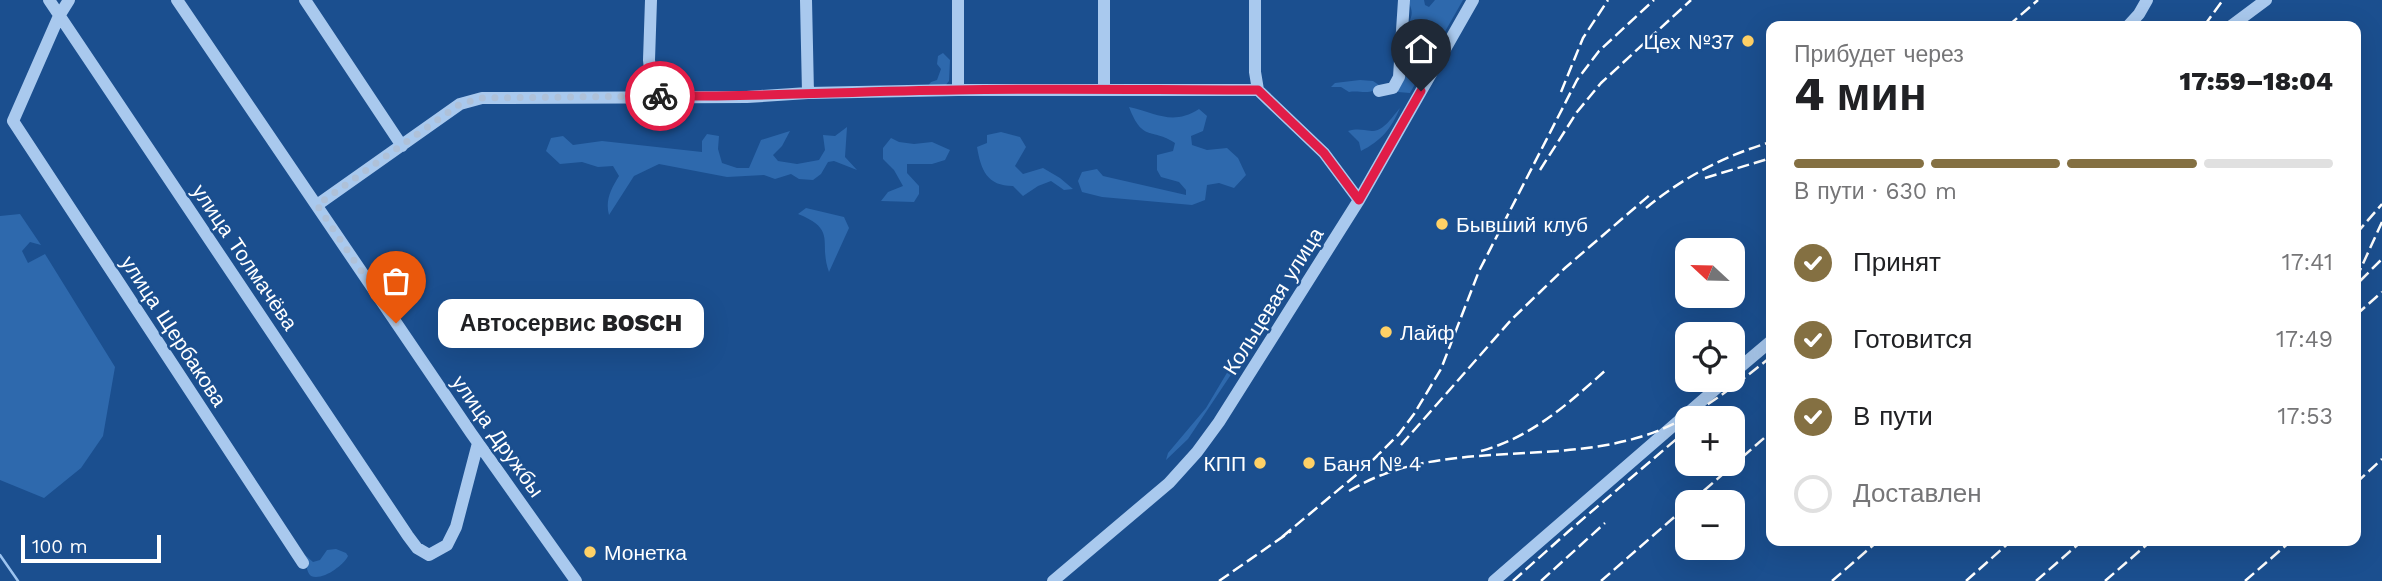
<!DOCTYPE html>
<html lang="ru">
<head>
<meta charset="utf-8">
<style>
	body { margin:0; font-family:"Work Sans",sans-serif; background:#f6f6f6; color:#202124; height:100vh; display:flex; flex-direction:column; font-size:26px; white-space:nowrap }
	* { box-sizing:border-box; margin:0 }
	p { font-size:23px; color:#757577 }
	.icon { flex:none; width:38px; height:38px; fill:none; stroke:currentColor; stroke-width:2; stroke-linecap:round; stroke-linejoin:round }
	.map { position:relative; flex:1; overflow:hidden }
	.details { position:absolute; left:1766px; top:21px; width:595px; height:525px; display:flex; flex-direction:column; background:#fff; border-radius:14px; box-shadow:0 7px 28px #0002 }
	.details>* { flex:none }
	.needle { width:46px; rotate:292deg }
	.buttons { position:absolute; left:1675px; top:238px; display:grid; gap:14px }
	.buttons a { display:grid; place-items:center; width:70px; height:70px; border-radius:14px; background:#fff; box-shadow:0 7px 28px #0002; font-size:35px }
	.scale { position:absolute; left:21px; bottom:18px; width:140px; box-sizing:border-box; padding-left:7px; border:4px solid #fff; border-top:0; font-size:19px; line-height:24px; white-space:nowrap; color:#fff; -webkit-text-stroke:5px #1b4f8f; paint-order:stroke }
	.pin { position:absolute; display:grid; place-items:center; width:60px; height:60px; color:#fff; margin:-72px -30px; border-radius:50% 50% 50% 0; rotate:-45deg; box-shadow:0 0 7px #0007 }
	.pin .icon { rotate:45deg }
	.courier { position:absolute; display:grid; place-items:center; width:70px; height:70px; margin:-35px; border:5px solid #e11d48; border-radius:50%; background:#fff; color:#222; box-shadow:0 2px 9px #0007 }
	.bubble { position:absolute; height:49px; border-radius:14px; background:#fff; box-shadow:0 7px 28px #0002; font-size:23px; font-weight:800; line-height:49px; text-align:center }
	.overview em { font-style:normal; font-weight:800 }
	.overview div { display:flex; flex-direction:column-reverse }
	.overview { display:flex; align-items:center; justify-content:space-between; height:119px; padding:0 28px }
	h1 { font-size:46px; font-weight:800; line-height:52px }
	.bar { display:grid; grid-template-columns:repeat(4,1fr); gap:10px 7px; align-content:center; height:84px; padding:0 28px }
	.bar i { height:9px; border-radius:5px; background:#e0e0e0 }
	.bar .selected { background:#847042 }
	.bar p { grid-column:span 4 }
	ol { padding:0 28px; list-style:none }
	li { display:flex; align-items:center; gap:21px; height:77px }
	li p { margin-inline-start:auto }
	li .icon { padding:7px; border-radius:50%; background:#847042; color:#fff; stroke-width:4 }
	li:last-child { color:#757577 }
	li i { width:38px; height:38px; border:4px solid #e0e0e0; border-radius:50% }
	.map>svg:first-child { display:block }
	.green { fill:#2e69ad }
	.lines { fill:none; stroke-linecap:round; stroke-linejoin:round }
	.stream { stroke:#9cc4f0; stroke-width:2.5 }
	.minor { stroke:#a9c9ee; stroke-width:12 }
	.rail { stroke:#fff; stroke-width:2.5; stroke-dasharray:12 5; stroke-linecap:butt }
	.done { stroke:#afc1d8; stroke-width:7; stroke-dasharray:0 12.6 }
	.route { stroke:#e11d48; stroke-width:9 }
	.poi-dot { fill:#ffd166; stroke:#1b4f8f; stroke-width:2.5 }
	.labels { text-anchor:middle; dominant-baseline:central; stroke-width:5; stroke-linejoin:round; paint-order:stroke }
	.poi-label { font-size:21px; fill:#fff; stroke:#1b4f8f; text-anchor:start }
	.street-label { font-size:21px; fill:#fff; stroke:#1b4f8f }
</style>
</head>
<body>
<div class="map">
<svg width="2382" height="581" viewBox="0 0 2382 581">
	<rect width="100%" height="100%" fill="#1b4f8f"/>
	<path class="green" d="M1410,0h14l1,5 4,2 6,-7h28l-53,93 -12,-1 -2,-6 10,-33 15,-17 -14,-3c0,-14 9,-15 2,-30z
		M943,53l7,7 -1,21 -5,6h-17l4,-5 6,-2 4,-11 -4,-5 1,-8z
		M1360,80l13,1 6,4 -2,4c-11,6 -17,1 -28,3l-8,-5h-10l4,-4z
		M1129,107c28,6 43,19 70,2l8,7 -4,15 -12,5 1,9 15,5 20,-2 11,10 8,17 -12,13 -15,-5 -12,2 -2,15 -13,5 -90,-8 -20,-5 -4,-11 4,-9 15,-3 6,7 83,19v-5l-7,-8 -18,-5 -4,-7v-15l16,-4 2,-8c-24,-16 -32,0 -46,-36z
		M1400,108c-9,21 -19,33 -39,43l-2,-9 -11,-11c10,-3 14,-1 24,0 11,1 21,-15 28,-23z
		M847,127l-2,30 12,13 -23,-9 -6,1 -7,12 -8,6 -14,-1 -8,-5 -16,5 -11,-4 -37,2 -68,-13 -25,12 -25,39c-4,-15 2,-26 10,-39l-6,-10 -15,1 -16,-5 -22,2 -14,-13 5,-13 12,-2 10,9 29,-4 100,11v-11l5,-7 12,2 -1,13 4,14 15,5h12l12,-28 29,-9 -8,15 -9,9 5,6 19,3 22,-4 6,-10 -2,-15 12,1z
		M1001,132l19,5 6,10 -11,19 8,8 20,-6 17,10 13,11 -9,1 -13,-9 -13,5 -15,10 -10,-10c-26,0 -32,-16 -36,-39l10,-4v-8z
		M891,138l8,4 15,2 18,-2 18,8 -5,10 -13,4h-25v9l12,13v8l-5,8 -33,-1 7,-9 15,-6 -9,-16 -11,-11v-11z
		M806,208l38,9 5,11 -20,44c-11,-30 9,-42 -31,-58z
		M20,214l21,31 -11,-3 -8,9 6,12 17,-9 70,113 -12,69 -22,32 -37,30 -44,-18v-264z
		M1243,353l-5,11 -50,75 -22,21 2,-7 38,-45 25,-42z
		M336,549l10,4 2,3c-5,10 -26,25 -37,20 -5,-4 -5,-15 -6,-21l8,7 7,-2 7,-10z"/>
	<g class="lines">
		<path class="stream" d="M0,555l18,26"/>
		<path class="minor" d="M49,0l359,536 9,12 12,7 18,-10 9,-18 22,-84
			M69,0l-10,16 -46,105 290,442
			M177,0l294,433 105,148
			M305,0l97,146
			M651,0l-2,60 4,36
			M806,0l2,93
			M1255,0v72l3,18 66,63 35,47
			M2128,26l11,-12 8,-14
			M2231,26l35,-26
			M958,90v-90
			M1104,90v-90
			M1379,91l14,-3 6,-11 5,-77
			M317,205l143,-101 22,-6 265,-1 61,-4 150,-3h300
			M1732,374l39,-33
			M1053,581l116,-98 28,-31 22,-30 140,-222 114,-200
			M1494,581l232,-201"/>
		<path class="rail" d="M2008,26l30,-26
			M2204,26l19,-26
			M1561,92l22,-54 25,-38
			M1540,170l37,-58 24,-29 90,-83
			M1705,178l66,-20
			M1646,208c36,-30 80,-53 125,-66
			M2356,234l26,-30
			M2356,279l26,-57
			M2360,281l22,-22
			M2356,315l26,-23
			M1401,445l111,-126 53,-51 87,-75
			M1481,451c51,-14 88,-48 126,-82
			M2356,483l26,-24
			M1349,491c87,-53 196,-25 291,-54 48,-14 88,-46 127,-77
			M1691,502l80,-70
			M1282,537l86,-72 31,-31 15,-20 27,-45 38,-98 98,-191 22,-29 55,-51
			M1219,581l72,-50
			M1513,581l57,-51 117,-100
			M1541,581l64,-58
			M1601,581l86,-75
			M1832,581l46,-40
			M1966,581l45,-40
			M2036,581l46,-40
			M2105,581l46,-40
			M2245,581l46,-40"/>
	</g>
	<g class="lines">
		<path class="done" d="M396,323l-79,-118 143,-101 22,-6 178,-2"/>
		<path class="route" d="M660,96c99,1 197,-5 296,-6 101,-2 202,0 302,0l66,63 35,47 62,-109"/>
	</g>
	<g class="poi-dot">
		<circle cx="1748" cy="41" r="7"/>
		<circle cx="1442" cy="224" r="7"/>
		<circle cx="1386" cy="332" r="7"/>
		<circle cx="1260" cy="463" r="7"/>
		<circle cx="1309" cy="463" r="7"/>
		<circle cx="590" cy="552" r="7"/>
	</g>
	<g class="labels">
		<g class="poi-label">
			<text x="1734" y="41" text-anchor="end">Цех №37</text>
			<text x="1456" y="224">Бывший клуб</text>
			<text x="1400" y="332">Лайф</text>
			<text x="1246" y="463" text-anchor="end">КПП</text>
			<text x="1323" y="463">Баня № 4</text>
			<text x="604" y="552">Монетка</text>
		</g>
		<g class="street-label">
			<text transform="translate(245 257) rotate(56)">улица Толмачёва</text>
			<text transform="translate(1273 301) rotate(-58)">Кольцевая улица</text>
			<text transform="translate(174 331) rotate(57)">улица Щербакова</text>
			<text transform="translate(498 436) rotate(55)">улица Дружбы</text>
		</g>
	</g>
</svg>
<div class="buttons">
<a><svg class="needle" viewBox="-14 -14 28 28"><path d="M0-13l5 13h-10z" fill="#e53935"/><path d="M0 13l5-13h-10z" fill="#757577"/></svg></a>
<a><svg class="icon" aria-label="locate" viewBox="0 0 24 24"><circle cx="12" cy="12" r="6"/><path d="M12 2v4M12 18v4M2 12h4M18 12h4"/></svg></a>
<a>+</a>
<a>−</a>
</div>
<div class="scale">100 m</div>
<div class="pin" style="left:396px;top:323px;background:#ea580c"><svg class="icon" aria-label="bag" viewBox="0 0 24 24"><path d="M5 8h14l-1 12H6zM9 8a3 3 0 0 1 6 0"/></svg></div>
<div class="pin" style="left:1421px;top:91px;background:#1f2937"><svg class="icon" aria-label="home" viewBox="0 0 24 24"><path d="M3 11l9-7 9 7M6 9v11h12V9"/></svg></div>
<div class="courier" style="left:660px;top:96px"><svg class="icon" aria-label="bike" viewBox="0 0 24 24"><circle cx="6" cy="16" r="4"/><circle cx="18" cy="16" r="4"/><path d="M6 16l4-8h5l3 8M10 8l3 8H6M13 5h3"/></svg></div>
<div class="bubble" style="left:438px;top:299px;width:266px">Автосервис BOSCH</div>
<section class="details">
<div class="overview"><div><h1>4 мин</h1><p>Прибудет через</p></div><em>17:59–18:04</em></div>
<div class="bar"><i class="selected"></i><i class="selected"></i><i class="selected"></i><i></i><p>В пути · 630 m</p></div>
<ol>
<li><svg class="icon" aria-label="check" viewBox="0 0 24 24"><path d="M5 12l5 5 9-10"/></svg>Принят<p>17:41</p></li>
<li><svg class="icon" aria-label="check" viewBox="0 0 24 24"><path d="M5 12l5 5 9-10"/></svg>Готовится<p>17:49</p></li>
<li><svg class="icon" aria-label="check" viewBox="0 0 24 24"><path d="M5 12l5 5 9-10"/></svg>В пути<p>17:53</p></li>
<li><i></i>Доставлен</li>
</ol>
</section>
</div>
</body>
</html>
